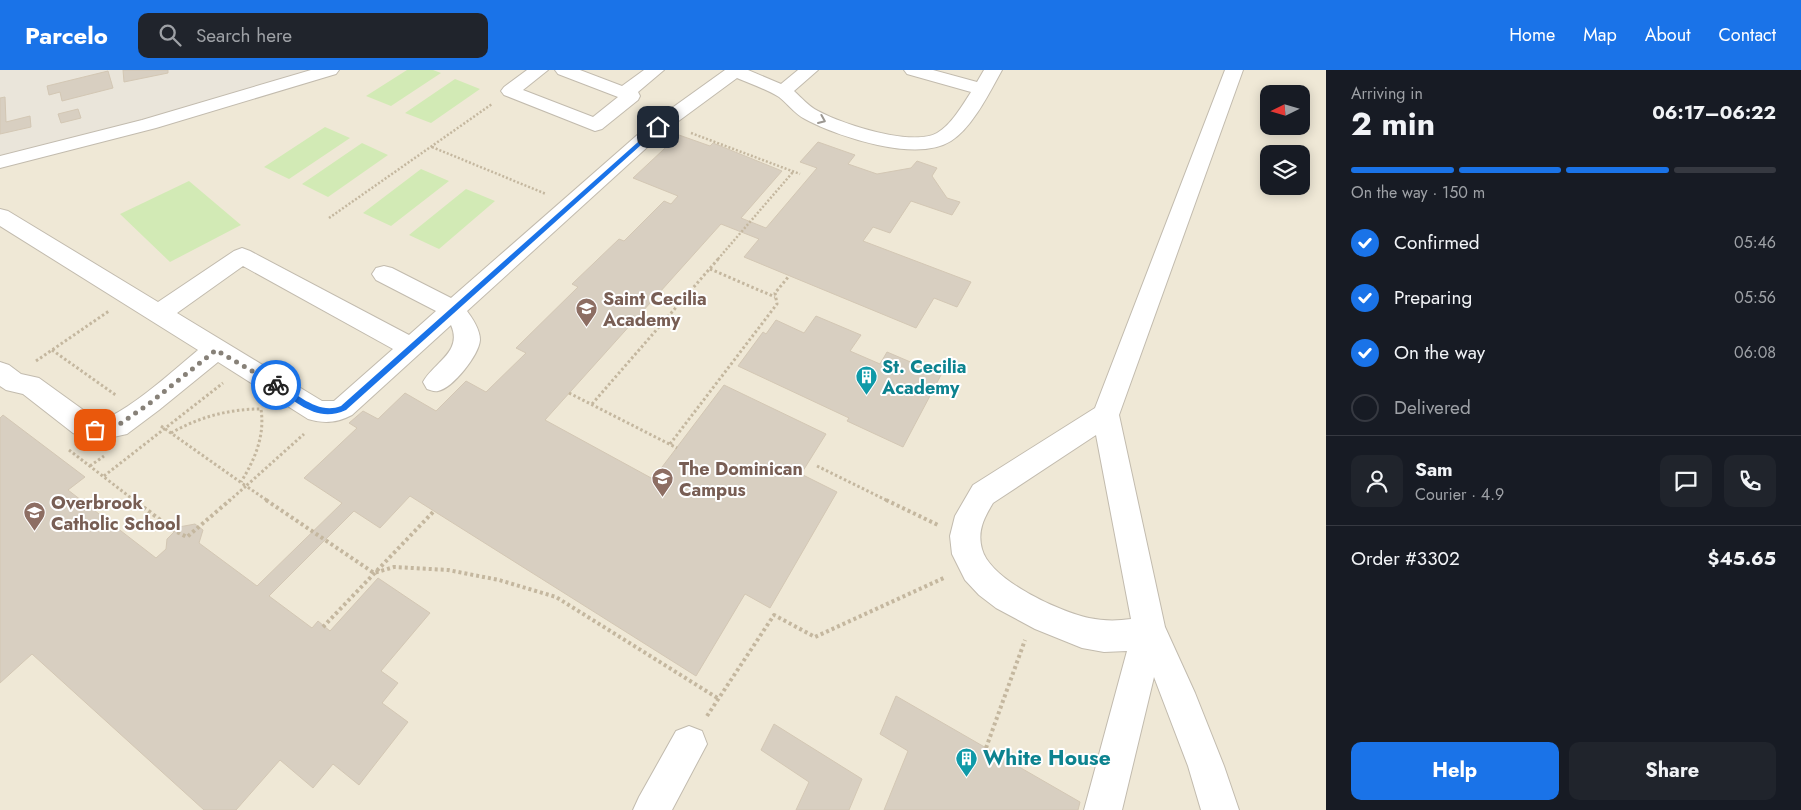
<!DOCTYPE html>
<html lang="en">
<head>
<meta charset="utf-8">
<style>
	body { margin:0; font-family:Jost,sans-serif; background:#20242c; color:#f1f3f6; height:100vh; display:flex; flex-direction:column; font-size:19px; white-space:nowrap }
	* { box-sizing:border-box; margin:0 }
	p { font-size:16px; color:#9ea1a6 }
	.icon { flex:none; width:28px; height:28px; fill:none; stroke:currentColor; stroke-width:2; stroke-linecap:round; stroke-linejoin:round }
	.map { position:relative; flex:1; overflow:hidden }
	.drawer { display:flex; flex-direction:column; background:#171b24; width:475px }
	.drawer>* { flex:none }
	.needle { width:32px; rotate:265deg }
	.buttons { position:absolute; left:1260px; top:15px; display:grid; gap:10px }
	.buttons a { display:grid; place-items:center; width:50px; height:50px; border-radius:10px; background:#171b24; box-shadow:0 2px 12px #0003; font-size:25px }
	.pin { position:absolute; display:grid; place-items:center; width:42px; height:42px; color:#fff; margin:-21px; border-radius:10px; box-shadow:0 2px 8px #0006 }
	.courier { position:absolute; display:grid; place-items:center; width:50px; height:50px; margin:-25px; border:4px solid #1a73e8; border-radius:50%; background:#fff; color:#222; box-shadow:0 1px 6px #0007 }
	.head em { font-style:normal; font-weight:700 }
	.head div { display:flex; flex-direction:column-reverse }
	.head { display:flex; align-items:center; justify-content:space-between; height:85px; padding:0 25px }
	h1 { font-size:32px; font-weight:700; line-height:38px }
	.bar { display:grid; grid-template-columns:repeat(4,1fr); gap:8px 5px; align-content:center; height:60px; padding:0 25px }
	.bar i { height:6px; border-radius:4px; background:#363941 }
	.bar .on { background:#1a73e8 }
	.bar p { grid-column:span 4 }
	.line { display:flex; align-items:center; gap:12px; padding:0 25px; border-top:1px solid #363941 }
	.line div { flex:1 }
	.round { display:grid; place-items:center; flex:none; width:52px; height:52px; border-radius:10px; background:#20242c }
	ol { padding:0 25px; list-style:none }
	li { display:flex; align-items:center; gap:15px; height:55px }
	li p { margin-inline-start:auto }
	li .icon { padding:5px; border-radius:50%; background:#1a73e8; color:#fff; stroke-width:4 }
	li:last-child { color:#9ea1a6 }
	li i { width:28px; height:28px; border:2px solid #363941; border-radius:50% }
	.button { display:flex; gap:10px; margin-top:auto; padding:10px 25px }
	.button a { flex:1; height:58px; border-radius:10px; background:#1a73e8; color:#fff; font-size:20px; font-weight:700; line-height:58px; text-align:center }
	.button a+a { background:#20242c; color:#f1f3f6 }
	header { display:flex; align-items:center; gap:30px; box-sizing:border-box; height:70px; padding:0 25px; background:#1a73e8; color:#fff }
	header strong { font-size:24px }
	nav { display:flex; gap:28px; margin-inline-start:auto; font-size:18px }
	.search { width:350px; height:45px; background:#20242c; display:flex; align-items:center; gap:12px; box-sizing:border-box; padding:0 18px; border-radius:10px; color:#9ea1a6; font-size:19px }
	main { display:flex; flex:1; min-height:0 }
	.map>svg:first-child { display:block }
	.residential { fill:#eae5da }
	.education { fill:#efe8d6; fill-rule:evenodd }
	.green { fill:#d2eab5 }
	.building { fill:#d8cfc1; stroke:#d3c7b4 }
	.lines { fill:none; stroke-linecap:round; stroke-linejoin:round }
	.minor-casing { stroke:#c2bbae; stroke-width:2 }
	.path-far2 { stroke:#c4b79f; stroke-width:2.5; stroke-dasharray:2 2; stroke-linecap:butt }
	.path-far1 { stroke:#c4b79f; stroke-width:3; stroke-dasharray:2.5 2.5; stroke-linecap:butt }
	.path { stroke:#c4b79f; stroke-width:4; stroke-dasharray:3 3; stroke-linecap:butt }
	.minor { fill:#fff; fill-rule:evenodd }
	.oneway { stroke:#9c9892 }
	.route { fill:#1a73e8 }
	.done { stroke:#878178; stroke-width:5; stroke-dasharray:0 9 }
	.labels { text-anchor:middle; dominant-baseline:central; stroke-width:4; stroke-linejoin:round; paint-order:stroke }
	.education-label { font-size:18px; font-weight:bold; fill:#785e54; stroke:#fff; text-anchor:start }
	.culture-label { font-size:18px; font-weight:bold; fill:#0d838f; stroke:#fff; text-anchor:start }
	.near-culture-label { font-size:21px; font-weight:bold; fill:#0d838f; stroke:#fff; text-anchor:start }
</style>
</head>
<body>
<header>
<strong>Parcelo</strong>
<div class="search"><svg class="icon" aria-label="search" viewBox="0 0 24 24"><circle cx="10" cy="10" r="6"/><path d="M15 15l6 6"/></svg>Search here</div>
<nav><a>Home</a><a>Map</a><a>About</a><a>Contact</a></nav>
</header>
<main>
<div class="map">
<svg width="1326" height="740" viewBox="0 0 1326 740">
	<rect width="100%" height="100%" fill="#f6f3ec"/>
	<path class="residential" d="M0,0h313l-313,93z"/>
	<path class="education" d="M315,0h1011v740h-1326v-649zM1269,24h32v32h-32zM1269,84h32v32h-32z"/>
	<path class="green" d="M407,0h26l8,3 -50,33 -25,-10z
		M455,9l25,10 -49,34 -26,-10z
		M325,57l25,11 -61,41 -25,-12z
		M362,73l26,12 -60,42 -26,-13z
		M421,99l28,12 -58,45 -28,-13z
		M189,111l52,44 -71,37 -50,-48z
		M466,119l29,12 -56,48 -30,-14z"/>
	<path class="building" d="M123,0h45v3l-44,9z
		M108,1l5,17 -51,13 -2,-9 -11,3 -2,-9z
		M5,27l1,25 24,-6 1,11 -31,7v-36z
		M78,39l3,9 -20,5 -3,-9z
		M679,65l31,11 3,-3 69,28 -41,47 25,10 51,-60 -17,-6 18,-20 37,13 -7,9 29,10 34,-6 6,-7 20,7 -5,8 15,22 13,4 -8,13 -41,-14 -21,32 -17,-6 -10,14 108,41 -14,25 -23,-9 -18,30 -172,-71 15,-18 -38,-15 -176,196 108,59 71,-94 102,49 -25,40 36,18 -67,116 -25,-14 -49,82 -286,-180 -30,32 -26,-17 -85,85 43,32 6,-7 12,10 48,-53 52,35 -49,58 17,12 -16,20 26,19 -49,63 -26,-21 -20,24 -33,-28 -44,50h-32l-172,-156 -32,29v-265l3,-3 82,62 -17,13 88,68 10,-9 1,-10 12,-12 16,-3 8,6 -4,13 58,43 85,-83 -38,-25 53,-50 -8,-5 14,-12 15,8 27,-26 31,18 30,-30 20,11 40,-39 -10,-5 62,-61 -6,-3 47,-45 5,2 40,-40 7,3 7,-8 -45,-18z
		M816,246l45,19 -11,16 30,13 7,-12 54,23 -38,72 -56,-26 2,-3 -111,-52 25,-34 3,2 10,-14 28,13z
		M896,626l184,106 -2,8h-194l24,-59 -28,-17z
		M774,654l88,55 -13,31h-53l13,-28 -48,-32z"/>
	<g class="lines">
		<defs>
			<path id="minor" d="M311,0h28l-3,4 -180,54 -156,40v-12l142,-36z
				M527,0h21l-25,20 70,27 25,-20 -60,-23 -3,-4h25l42,16 22,-16h20l-26,22 2,4 -2,4 -36,29 -7,2 -91,-36 -3,-4 3,-4z
				M725,0h23l33,14 17,-14h20l-24,21c8,7 14,15 24,20 24,13 94,36 119,22 14,-8 25,-27 34,-41l-64,-18 -3,-4h29l44,12 7,-12h18c-12,22 -30,58 -51,71 -34,22 -113,-4 -146,-22 -10,-5 -17,-15 -26,-22 -13,-8 -28,-13 -42,-19l-72,53 -198,180c6,8 13,19 13,29 -1,15 -27,48 -42,51 -4,1 -7,-1 -11,-2l-4,-7c11,-20 40,-30 28,-57l-99,90c-15,8 -28,9 -44,4l-90,-57 -59,48 -32,24 -32,7 -22,-8 -50,-39 -17,-4 -6,-4v-24l9,3 12,9 18,4 54,39c5,2 13,1 18,-1 28,-14 63,-46 87,-66l-198,-124v-17l8,2 150,91 76,-51 8,-3 8,3 159,84 27,-24 -60,-31 -4,-6 4,-6 8,-2 8,2 59,30 200,-175zM243,196l150,83 -59,52h-12l-145,-88z
				M1225,0h18l-124,345 46,212 30,66 29,73 15,44h-38l-13,-44 -34,-89 -32,133h-38l43,-159 -23,1 -22,-4 -47,-19 -39,-21 -17,-13 -14,-15 -13,-26 -2,-18 5,-20 18,-31 122,-77zM1096,365l35,184c-14,2 -28,2 -42,-1 -29,-6 -99,-38 -107,-69 -5,-18 2,-31 11,-46z
				M689,656l13,5 5,13 -35,66h-39l6,-13 37,-66z"/>
		</defs>
		<use href="#minor" class="minor-casing"/>
		<path class="path-far2" d="M691,63l109,41
			M432,77l114,47
			M329,148l163,-114
			M718,189l75,-87"/>
		<path class="path-far1" d="M710,199l65,28
			M52,280l65,46
			M36,291l73,-50
			M569,323l108,55
			M592,334l127,-146
			M161,356l85,60 58,-52
			M171,363c28,-16 58,-24 90,-24 4,27 -6,50 -20,73
			M670,374l107,-140 -2,-11 14,-17
			M69,380l66,51
			M90,396l14,-10
			M817,396l71,35
			M104,406l119,-93
			M229,431l17,-15 22,15"/>
		<path class="path" d="M134,430l41,31 12,6 43,-37
			M266,430l108,73 20,-6 54,3 51,10 57,17 163,102
			M886,430l52,25
			M323,557l111,-116
			M707,646l67,-101 41,22 131,-60
			M986,678l39,-108"/>
		<use href="#minor" class="minor"/>
	</g>
	<defs><path id="oneway-chevron" d="M-2-3.5L2.5 0L-2 3.5" fill="none" stroke-width="1.6" stroke-linecap="round" stroke-linejoin="round" transform="scale(1.25)"/></defs>
	<use class="oneway" href="#oneway-chevron" transform="translate(822 50) rotate(23)"/>
	<path class="route" d="M656,56l5,1 -315,283c-29,13 -48,-7 -72,-23v-4h5c18,11 39,32 62,23z"/>
	<g class="lines">
		<path class="done" d="M95,360l22,-4 33,-23 66,-53 60,35"/>
	</g>
	<defs>
		<symbol id="school-pin" viewBox="-11 -11 22 30"><path d="M0 17L-7.5 6A9.5 9.5 0 1 1 7.5 6Z" fill="#8d6e63" stroke="#fff"/><path d="M0-5L7-2L0 1L-7-2ZM-4 1L0 2.5L4 1V4Q0 6-4 4Z" fill="#fff"/></symbol>
		<symbol id="building-pin" viewBox="-11 -11 22 30"><path d="M0 17L-7.5 6A9.5 9.5 0 1 1 7.5 6Z" fill="#0f9aa8" stroke="#fff"/><path d="M-4-6H4V6H1V3H-1V6H-4ZM-2.5-4.3h1.7v1.8h-1.7ZM.8-4.3h1.7v1.8H.8ZM-2.5-1h1.7V.8h-1.7ZM.8-1h1.7V.8H.8Z" fill="#fff"/></symbol>
	</defs>
	<g fill-rule="evenodd">
		<use href="#school-pin" x="574" y="226" width="25" height="34"/>
		<use href="#building-pin" x="854" y="294" width="25" height="34"/>
		<use href="#school-pin" x="650" y="396" width="25" height="34"/>
		<use href="#school-pin" x="22" y="430" width="25" height="34"/>
		<use href="#building-pin" x="954" y="676" width="25" height="34"/>
	</g>
	<g class="labels">
		<g class="education-label">
			<text x="603" y="229">Saint Cecilia<tspan x="603" dy="21">Academy</tspan></text>
			<text x="679" y="399">The Dominican<tspan x="679" dy="21">Campus</tspan></text>
			<text x="51" y="433">Overbrook<tspan x="51" dy="21">Catholic School</tspan></text>
		</g>
		<g class="culture-label">
			<text x="882" y="297">St. Cecilia<tspan x="882" dy="21">Academy</tspan></text>
		</g>
		<g class="near-culture-label">
			<text x="983" y="688">White House</text>
		</g>
	</g>
</svg>
<div class="buttons">
<a><svg class="needle" viewBox="-14 -14 28 28"><path d="M0-13l5 13h-10z" fill="#e53935"/><path d="M0 13l5-13h-10z" fill="#9ea1a6"/></svg></a>
<a><svg class="icon" aria-label="layers" viewBox="0 0 24 24"><path d="M12 4l9 5-9 5-9-5zM3 14l9 5 9-5"/></svg></a>
</div>
<div class="pin" style="left:95px;top:360px;background:#ea580c"><svg class="icon" aria-label="bag" viewBox="0 0 24 24"><path d="M5 8h14l-1 12H6zM9 8a3 3 0 0 1 6 0"/></svg></div>
<div class="pin" style="left:658px;top:57px;background:#1f2937"><svg class="icon" aria-label="home" viewBox="0 0 24 24"><path d="M3 11l9-7 9 7M6 9v11h12V9"/></svg></div>
<div class="courier" style="left:276px;top:315px"><svg class="icon" aria-label="bike" viewBox="0 0 24 24"><circle cx="6" cy="16" r="4"/><circle cx="18" cy="16" r="4"/><path d="M6 16l4-8h5l3 8M10 8l3 8H6M13 5h3"/></svg></div>
</div>
<section class="drawer">
<div class="head"><div><h1>2 min</h1><p>Arriving in</p></div><em>06:17–06:22</em></div>
<div class="bar"><i class="on"></i><i class="on"></i><i class="on"></i><i></i><p>On the way · 150 m</p></div>
<ol>
<li><svg class="icon" aria-label="check" viewBox="0 0 24 24"><path d="M5 12l5 5 9-10"/></svg>Confirmed<p>05:46</p></li>
<li><svg class="icon" aria-label="check" viewBox="0 0 24 24"><path d="M5 12l5 5 9-10"/></svg>Preparing<p>05:56</p></li>
<li><svg class="icon" aria-label="check" viewBox="0 0 24 24"><path d="M5 12l5 5 9-10"/></svg>On the way<p>06:08</p></li>
<li><i></i>Delivered</li>
</ol>
<div class="line" style="height:90px"><a class="round"><svg class="icon" aria-label="person" viewBox="0 0 24 24"><circle cx="12" cy="8" r="4"/><path d="M4 21q1-7 8-7t8 7"/></svg></a><div><b>Sam</b><p>Courier · 4.9</p></div><a class="round"><svg class="icon" aria-label="chat" viewBox="0 0 24 24"><path d="M4 5h16v11H9l-5 4z"/></svg></a><a class="round"><svg class="icon" aria-label="phone" viewBox="0 0 24 24"><path d="M5 4h4l2 5-3 2q2 4 5 5l2-3 5 2v4C11 20 4 13 5 4z"/></svg></a></div>
<div class="line" style="height:65px"><div>Order #3302</div><b>$45.65</b></div>
<div class="button"><a>Help</a><a>Share</a></div>
</section>
</main>
</body>
</html>
